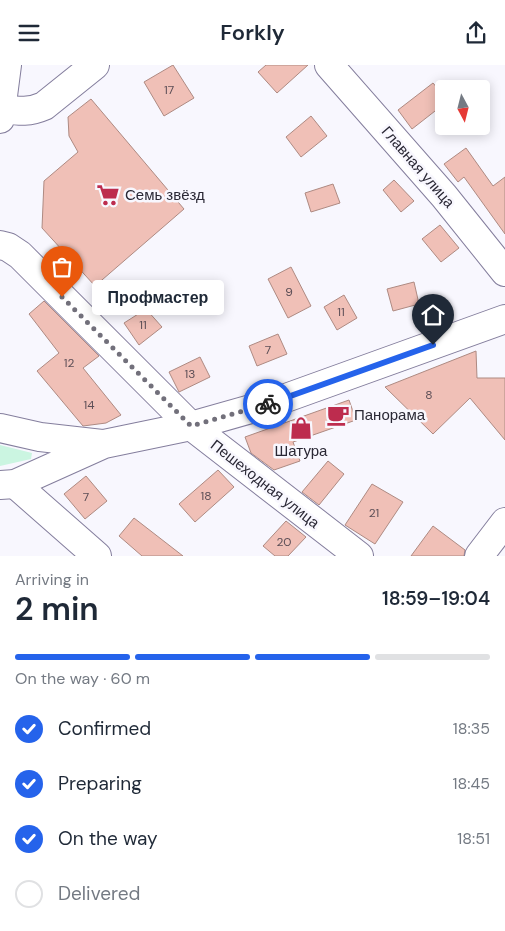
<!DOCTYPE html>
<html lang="en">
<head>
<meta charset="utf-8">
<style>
	body { margin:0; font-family:"DM Sans",sans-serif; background:#f2f2f3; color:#1f2937; height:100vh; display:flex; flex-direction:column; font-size:19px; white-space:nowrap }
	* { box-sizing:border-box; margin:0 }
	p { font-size:16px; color:#747a83 }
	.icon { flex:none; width:28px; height:28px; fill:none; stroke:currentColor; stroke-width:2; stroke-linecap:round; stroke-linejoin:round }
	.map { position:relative; height:491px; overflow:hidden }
	.sheet { display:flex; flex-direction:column; background:#fff; flex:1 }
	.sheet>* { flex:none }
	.needle { width:32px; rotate:173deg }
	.fabs { position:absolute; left:435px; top:15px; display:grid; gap:10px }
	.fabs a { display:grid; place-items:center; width:55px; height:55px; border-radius:5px; background:#fff; box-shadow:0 2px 12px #0003; font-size:25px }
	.pin { position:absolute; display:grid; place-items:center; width:42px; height:42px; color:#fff; margin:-51px -21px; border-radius:50% 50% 50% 0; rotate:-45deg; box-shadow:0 0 5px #0007 }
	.pin .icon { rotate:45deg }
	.courier { position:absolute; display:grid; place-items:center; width:50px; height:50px; margin:-25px; border:4px solid #2563eb; border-radius:50%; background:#fff; color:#222; box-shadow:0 1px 6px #0007 }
	.bubble { position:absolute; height:35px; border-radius:5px; background:#fff; box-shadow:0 2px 12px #0003; font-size:16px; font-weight:600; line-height:35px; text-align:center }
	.summary em { font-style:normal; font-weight:600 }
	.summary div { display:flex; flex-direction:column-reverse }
	.summary { display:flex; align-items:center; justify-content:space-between; height:85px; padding:0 15px }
	h1 { font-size:32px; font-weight:600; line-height:38px }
	.bar { display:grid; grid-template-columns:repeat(4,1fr); gap:8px 5px; align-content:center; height:60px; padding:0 15px }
	.bar i { height:6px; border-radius:4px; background:#e0e1e3 }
	.bar .active { background:#2563eb }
	.bar p { grid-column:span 4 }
	ol { padding:0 15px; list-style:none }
	li { display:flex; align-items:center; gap:15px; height:55px }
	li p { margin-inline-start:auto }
	li .icon { padding:5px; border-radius:50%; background:#2563eb; color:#fff; stroke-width:4 }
	li:last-child { color:#747a83 }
	li i { width:28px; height:28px; border:2px solid #e0e1e3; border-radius:50% }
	header { display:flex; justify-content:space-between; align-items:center; height:65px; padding:0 15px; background:#fff; font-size:22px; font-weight:600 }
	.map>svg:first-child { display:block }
	.green { fill:#cbf5e1 }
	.building { fill:#f0c0b7; stroke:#ae8a82 }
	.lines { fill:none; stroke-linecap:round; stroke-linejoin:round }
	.minor-casing { stroke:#847e9d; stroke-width:30 }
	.major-casing { stroke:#847e9d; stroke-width:30 }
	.minor { stroke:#fff; stroke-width:28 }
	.major { stroke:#fff; stroke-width:28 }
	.done { stroke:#72707b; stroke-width:5; stroke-dasharray:0 9 }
	.route { stroke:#2563eb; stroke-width:6 }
	.labels { text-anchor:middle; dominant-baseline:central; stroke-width:5; stroke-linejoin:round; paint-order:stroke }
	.number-label { font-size:12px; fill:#5c4e56 }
	.street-label { font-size:15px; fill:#2a2835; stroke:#f8f7fe }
	.poi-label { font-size:15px; fill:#2a2835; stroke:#f8f7fe; text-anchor:start }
</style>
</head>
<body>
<header><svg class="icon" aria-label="menu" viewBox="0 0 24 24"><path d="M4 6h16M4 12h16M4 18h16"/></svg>Forkly<svg class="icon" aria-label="share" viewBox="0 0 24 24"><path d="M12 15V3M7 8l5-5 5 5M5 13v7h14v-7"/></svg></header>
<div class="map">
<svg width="505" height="491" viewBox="0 0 505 491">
	<rect width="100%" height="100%" fill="#f8f7fe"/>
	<path class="green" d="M0,380l32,8 -1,6 -31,7z"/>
	<path class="building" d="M173,0l21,33 -30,18 -20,-34z
		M266,0h42l-31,28 -19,-21z
		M433,18l11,13v8l-32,25 -14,-19z
		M91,34l93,110 -89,77 -53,-58 2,-47 34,-29 -9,-16 -1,-19z
		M311,51l16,20 -26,21 -15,-20z
		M466,83l27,38 12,-9v57l-41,-57 -6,5 -14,-18z
		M394,115l20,21 -13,11 -18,-22z
		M333,119l7,19 -29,9 -6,-19z
		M440,160l19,23 -18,14 -19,-23z
		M291,202l20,39 -23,12 -20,-39z
		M414,217l5,22 -26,7 -6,-22z
		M344,230l13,23 -20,12 -13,-23z
		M44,236l55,55 -16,12 38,47 -15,8 -23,3 -46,-55 22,-18 -30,-39z
		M146,244l16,18 -23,18 -15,-22z
		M278,269l9,20 -30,12 -8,-20z
		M476,286l1,27h28v62l-35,-42 -37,36 -48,-47z
		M200,292l10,20 -31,15 -10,-20z
		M349,335l7,20 -63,22 7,19 -26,9 -23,-17 -6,-16z
		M328,396l16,13 -25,31 -17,-13z
		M218,405l16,17 -39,35 -16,-18z
		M86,411l21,25 -22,18 -21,-25z
		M372,419l31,18 -28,42 -30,-19z
		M134,453l49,38h-41l-23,-20z
		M286,456l20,16 -18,19h-13l-12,-10z
		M433,461l32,24 -1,6h-53z"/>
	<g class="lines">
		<defs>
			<path id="minor" d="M329,0l115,131 61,76
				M1,44c17,2 27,4 43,-3l51,-41
				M0,180l8,2 12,8 171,171 168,130
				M15,419l82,72
				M479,491l26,-34"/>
			<path id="major" d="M0,54l7,-54
				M0,363l40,9 62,7
				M0,420l15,-1 89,-40 87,-18 81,-23 233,-84"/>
		</defs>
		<use href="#minor" class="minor-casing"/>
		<use href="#major" class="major-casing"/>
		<use href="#minor" class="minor"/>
		<use href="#major" class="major"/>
	</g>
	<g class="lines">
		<path class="done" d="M62,232l129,129 77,-22"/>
		<path class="route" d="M268,339l165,-59"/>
	</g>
	<defs>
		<symbol id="supermarket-bare" viewBox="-9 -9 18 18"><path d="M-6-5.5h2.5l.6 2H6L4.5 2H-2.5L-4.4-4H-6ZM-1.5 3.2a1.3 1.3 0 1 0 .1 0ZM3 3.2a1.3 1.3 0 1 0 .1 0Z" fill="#bd2c4e" stroke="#f8f7fe" stroke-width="2.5" paint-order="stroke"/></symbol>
		<symbol id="cafe-bare" viewBox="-9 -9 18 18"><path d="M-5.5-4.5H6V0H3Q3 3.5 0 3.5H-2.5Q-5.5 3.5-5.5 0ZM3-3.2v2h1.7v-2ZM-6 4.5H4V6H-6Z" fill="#bd2c4e" stroke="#f8f7fe" stroke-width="2.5" paint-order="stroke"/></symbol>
		<symbol id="shop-bare" viewBox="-9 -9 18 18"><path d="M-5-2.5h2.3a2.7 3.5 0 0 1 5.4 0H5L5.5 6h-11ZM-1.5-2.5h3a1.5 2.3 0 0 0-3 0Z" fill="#bd2c4e" stroke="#f8f7fe" stroke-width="2.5" paint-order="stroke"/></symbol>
	</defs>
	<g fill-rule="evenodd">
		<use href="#supermarket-bare" x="92" y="114" width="32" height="32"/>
		<use href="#cafe-bare" x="322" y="334" width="32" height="32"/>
		<use href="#shop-bare" x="285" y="347" width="32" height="32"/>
	</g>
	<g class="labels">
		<g class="number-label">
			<text x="169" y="25">17</text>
			<text x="289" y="227">9</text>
			<text x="341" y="247">11</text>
			<text x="143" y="260">11</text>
			<text x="268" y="285">7</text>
			<text x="69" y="298">12</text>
			<text x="190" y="309">13</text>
			<text x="429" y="330">8</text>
			<text x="89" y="340">14</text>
			<text x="206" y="431">18</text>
			<text x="86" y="432">7</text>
			<text x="374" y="448">21</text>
			<text x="284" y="477">20</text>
		</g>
		<g class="street-label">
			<text transform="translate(418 102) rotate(49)">Главная улица</text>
			<text transform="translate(265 419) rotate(38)">Пешеходная улица</text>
		</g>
		<g class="poi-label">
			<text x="125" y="130">Семь звёзд</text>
			<text x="354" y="350">Панорама</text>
			<text x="301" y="386" text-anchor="middle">Шатура</text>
		</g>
	</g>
</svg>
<div class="fabs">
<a><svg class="needle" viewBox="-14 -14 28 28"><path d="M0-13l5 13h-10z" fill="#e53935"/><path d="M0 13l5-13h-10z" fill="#747a83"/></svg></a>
</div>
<div class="pin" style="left:62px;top:232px;background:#ea580c"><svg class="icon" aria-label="bag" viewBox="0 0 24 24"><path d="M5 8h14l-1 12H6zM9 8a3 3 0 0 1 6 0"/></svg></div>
<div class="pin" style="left:433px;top:280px;background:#1f2937"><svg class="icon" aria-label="home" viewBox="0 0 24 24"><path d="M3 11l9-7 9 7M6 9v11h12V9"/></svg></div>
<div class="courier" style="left:268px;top:339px"><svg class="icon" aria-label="bike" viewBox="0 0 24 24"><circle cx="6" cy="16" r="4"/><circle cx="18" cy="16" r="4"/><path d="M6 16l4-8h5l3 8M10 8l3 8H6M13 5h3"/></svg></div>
<div class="bubble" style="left:92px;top:215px;width:132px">Профмастер</div>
</div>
<section class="sheet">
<div class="summary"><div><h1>2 min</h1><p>Arriving in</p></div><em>18:59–19:04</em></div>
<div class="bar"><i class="active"></i><i class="active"></i><i class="active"></i><i></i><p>On the way · 60 m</p></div>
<ol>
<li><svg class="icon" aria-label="check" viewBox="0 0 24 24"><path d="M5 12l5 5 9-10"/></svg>Confirmed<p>18:35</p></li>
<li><svg class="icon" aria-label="check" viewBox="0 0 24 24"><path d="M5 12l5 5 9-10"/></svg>Preparing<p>18:45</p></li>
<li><svg class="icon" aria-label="check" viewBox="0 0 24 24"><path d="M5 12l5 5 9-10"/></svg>On the way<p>18:51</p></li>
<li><i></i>Delivered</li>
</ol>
</section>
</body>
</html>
